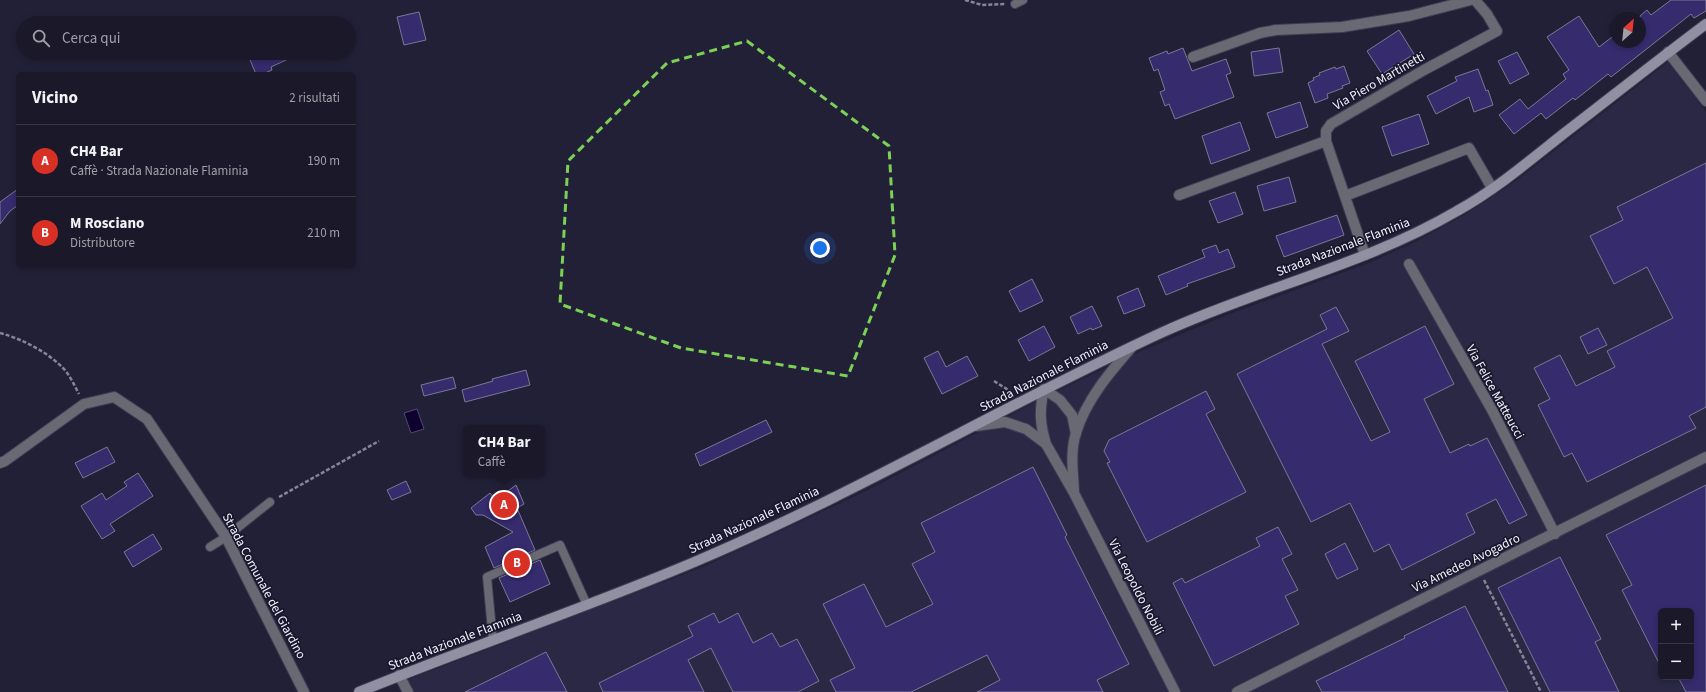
<!DOCTYPE html>
<html lang="it">
<meta charset="utf-8">
<style>
:root{--surface:#1a1829;--page:#272535;--text:#f1f3f6;--muted:#9fa0a8;--line:#383746;--accent:#d93025}
body{margin:0;font-family:"Source Sans 3",sans-serif;background:var(--page);color:var(--text)}
.controls{position:absolute;right:12px;bottom:12px;display:grid;overflow:hidden;border-radius:6px;box-shadow:0 2px 6px #0003}
.controls button{width:36px;height:36px;display:grid;place-items:center;padding:0;border:0;border-bottom:1px solid var(--line);background:var(--surface);color:var(--text);font:20px sans-serif}
.compass{position:absolute;left:1610px;top:12px;width:36px;height:36px;border-radius:50%;background:var(--surface);box-shadow:0 2px 6px #0003;rotate:27deg}
.you{position:absolute;left:820px;top:248px;width:14px;height:14px;margin:-10px;border:3px solid #fff;border-radius:50%;background:#1a73e8;box-shadow:0 0 0 6px #1a73e833}
.badge{display:grid;place-items:center;width:26px;height:26px;border-radius:50%;background:var(--accent);color:#fff;font-size:13px;font-weight:700}
.pin{position:absolute;translate:-50% -50%;border:2px solid #fff;box-shadow:0 1px 4px #0006}
.popup{position:absolute;left:463px;top:425px;width:82px;height:52px;box-sizing:border-box;display:grid;place-content:center;border-radius:6px;background:var(--surface);filter:drop-shadow(0 1px 3px #0005);font-size:13px;white-space:nowrap;color:var(--muted)}
.popup b{font-size:15px;color:var(--text)}
.popup::after{content:'';position:absolute;left:50%;top:100%;margin-left:-8px;border:8px solid transparent;border-top-color:var(--surface)}
.list{margin:0;padding:0;list-style:none}
h2{display:flex;justify-content:space-between;align-items:center;height:52px;margin:0;padding:0 16px;font-size:17px}
h2 small{font-size:13px;font-weight:400;color:var(--muted)}
.list li{display:grid;grid-template-columns:26px 1fr auto;gap:12px;align-items:center;box-sizing:border-box;height:72px;padding:0 16px;border-top:1px solid var(--line)}
.list b{display:block;font-size:15px;white-space:nowrap}
.list p{margin:0;font-size:13px;white-space:nowrap;color:var(--muted)}
.list em{font-size:13px;font-style:normal;color:var(--muted)}
.icon{flex:none;width:22px;height:22px;fill:none;stroke:currentColor;stroke-width:2;stroke-linecap:round;stroke-linejoin:round}
.map{position:relative;flex:none;width:1706px;height:692px;overflow:hidden}
.search{position:absolute;background:var(--surface);box-shadow:0 2px 6px #0003;left:16px;top:16px;width:340px;height:44px;display:flex;align-items:center;gap:10px;box-sizing:border-box;padding:0 14px;border-radius:22px;color:var(--muted);font-size:15px}
.panel{position:absolute;background:var(--surface);box-shadow:0 2px 6px #0003;left:16px;top:72px;width:340px;height:196px;border-radius:6px}
.map>svg:first-child{display:block}
.built{fill:#2b2845;fill-rule:evenodd}
.water{fill:#0e012f;stroke:#52496d}
.building{fill:#362b6d;stroke:#7a7994}
.lines{fill:none;stroke-linecap:round;stroke-linejoin:round}
.service-casing{stroke:#3f3d53;stroke-width:10}
.minor-casing{stroke:#3f3d53;stroke-width:12}
.secondary-casing{stroke:#3f3d53;stroke-width:12}
.path{stroke:#868597;stroke-width:2.5;stroke-dasharray:4 2;stroke-linecap:butt}
.service{stroke:#696974;stroke-width:8}
.minor{stroke:#696974;stroke-width:10}
.secondary{stroke:#9090a3;stroke-width:10}
.marked{fill:none;stroke:#7cd155;stroke-width:3;stroke-dasharray:8 5;stroke-linejoin:round}
.labels{text-anchor:middle;dominant-baseline:central;stroke-width:3.5;stroke-linejoin:round;paint-order:stroke}
.street-label{font-size:13px;fill:#f2f2fe;stroke:#19172c}
</style>
<div class="map">
<svg width="1706" height="692" viewBox="0 0 1706 692">
<rect width="100%" height="100%" fill="#222037"/>
<path class="built" d="M1668 62 1706 112V692H413L407 680 703 567 866 491 1047 396 1139 352 1227 315 1369 263 1413 243 1463 216 1513 183ZM1661 611H1691V677H1661Z"/>
<path class="water" d="M417 409 424 429 411 433 404 413Z"/>
<path class="building" d="M1671 0H1706V11L1694 18 1691 14 1611 77 1608 74 1575 100 1573 98 1546 119 1541 113 1514 134 1499 115 1520 99 1528 109 1566 79 1563 74 1569 70 1547 37 1579 16 1599 47 1616 34V42H1640V16L1647 10 1651 15Z
M419 12 426 40 404 45 397 17Z
M1399 30 1414 54 1382 74 1367 51Z
M1183 48 1192 71 1226 59 1231 73 1226 75 1234 97 1175 119 1169 104 1165 106 1160 92 1165 90 1158 69 1154 71 1149 58 1167 51 1168 54Z
M1279 48 1283 72 1254 76 1251 52Z
M1517 52 1529 74 1510 84 1498 61Z
M247 53H301L271 67 272 70 263 74H256Z
M1344 66 1350 83 1342 86 1343 88 1327 94 1328 98 1315 103 1308 83 1314 80 1313 78 1320 75 1319 73 1335 67 1336 69Z
M1478 69 1486 91 1488 90 1493 105 1474 112 1469 97 1436 114 1427 96 1457 81 1455 77Z
M1300 102 1308 127 1276 138 1267 113Z
M1419 114 1429 144 1392 156 1382 127Z
M1240 122 1250 150 1211 164 1202 136Z
M1706 163V407L1689 416 1696 428 1587 482 1572 453 1564 457 1538 405 1550 399 1534 368 1560 355 1576 386 1615 367 1607 351 1673 318 1647 267 1614 284 1590 236 1623 220 1617 207Z
M1289 177 1296 202 1264 211 1257 186Z
M18 189V205L10 211 0 224V202Z
M1235 192 1243 214 1218 223 1209 201Z
M1337 215 1344 235 1284 257 1276 236Z
M1216 245 1219 253 1228 249 1235 267 1187 284 1188 286 1166 295 1158 276 1205 257 1202 250Z
M1032 279 1043 301 1020 312 1009 291Z
M1138 288 1145 306 1124 314 1117 297Z
M1092 306 1102 326 1092 330 1091 328 1078 334 1070 317Z
M1336 307 1349 331 1322 344 1371 441 1390 432 1355 361 1425 326 1454 384 1424 399 1450 453 1469 444 1470 446 1487 438 1527 515 1509 524 1496 499 1466 514 1475 533 1402 570 1389 544 1374 552 1350 503 1311 522 1237 374 1327 329 1320 315Z
M1044 326 1055 347 1029 361 1018 340Z
M1598 328 1607 345 1588 354 1580 337Z
M938 351 946 367 967 356 978 376 942 394 924 358Z
M526 370 530 385 465 402 462 390 493 381 492 379Z
M453 377 456 388 424 396 421 385Z
M1206 391 1215 409 1206 414 1246 492 1147 542 1107 463 1110 462 1104 451 1109 440Z
M766 420 772 432 700 466 695 454Z
M107 447 115 462 83 478 75 463Z
M1033 467 1067 535 1065 537 1129 664 1097 680 1103 692H977L1000 680 987 655 911 692H836L830 680 855 668 823 604 864 584 886 627 933 604 912 564 935 552 921 523Z
M138 473 153 496 110 524 115 531 102 539 81 506 102 493 106 500 127 486 124 482Z
M406 481 411 492 392 500 387 490Z
M516 485 524 504 517 508 535 550 494 568 485 547 513 532 483 515H476L471 508 490 493 496 500Z
M1706 485V692H1686L1678 677H1691V611H1661V667L1622 590 1632 585 1606 535Z
M1278 527 1292 554 1282 559 1298 590 1285 596 1299 624 1214 666 1173 583 1182 578 1185 583 1260 546 1256 538Z
M153 534 162 549 133 567 124 552Z
M1345 543 1358 569 1337 579 1325 554Z
M1560 557 1601 639 1595 642 1619 692H1550L1498 588Z
M540 560 550 584 510 602 499 578Z
M1465 606 1508 692H1322L1316 681 1405 638 1404 636Z
M714 613 719 623 738 613 753 643 772 633 780 647 797 639 819 681 798 692H733L711 648 688 660 704 692H603L599 683 693 636 688 626Z
M546 652 567 692H465Z"/>
<g class="lines">
<g class="service-casing">
<path id="service" d="M1015 4 1023 0
M210 547 226 537 270 502
M493 641 487 577 560 545 587 605"/>
</g>
<g class="minor-casing">
<path id="minor" d="M1668 52 1706 101
M1193 57 1260 33 1276 30 1342 27 1409 16 1471 0
M1179 195 1326 141
M1345 196 1469 148 1492 188
M1365 255 1326 141V131L1331 124 1424 70 1497 31 1487 14 1475 0
M1409 264 1492 410 1555 534
M976 426 1005 422 1026 429 1046 444 1074 493 1175 692
M1046 444C1040 424 1039 411 1044 389L1060 400 1072 415 1076 434
M0 463 5 461 84 404 114 397 147 419 226 537 304 692
M1074 491C1073 472 1070 451 1076 433 1086 400 1110 372 1132 347
M399 675 408 692
M1237 692 1706 457"/>
</g>
<g class="secondary-casing">
<path id="secondary" d="M359 692C471 646 587 608 699 560 857 493 1006 404 1163 332 1259 288 1365 265 1457 211 1495 190 1528 162 1562 135 1610 98 1658 60 1706 24"/>
</g>
<path class="path" d="M965 0 982 5 1006 4
M0 333C22 339 46 351 63 368 70 375 74 385 79 394
M994 381 1013 393
M279 497 379 441
M1484 580 1541 692"/>
<use href="#service" class="service"/>
<use href="#minor" class="minor"/>
<use href="#secondary" class="secondary"/>
</g>
<path class="marked" d="M747 41 889 146 895 255 848 376 681 348 560 304 568 161 667 63Z"/>
<g class="labels">
<g class="street-label">
<text transform="translate(1379 81) rotate(-30)">Via Piero Martinetti</text>
<text transform="translate(1343 247) rotate(-21)">Strada Nazionale Flaminia</text>
<text transform="translate(1044 376) rotate(-27)">Strada Nazionale Flaminia</text>
<text transform="translate(1495 392) rotate(61)">Via Felice Matteucci</text>
<text transform="translate(754 520) rotate(-25)">Strada Nazionale Flaminia</text>
<text transform="translate(1466 563) rotate(-26)">Via Amedeo Avogadro</text>
<text transform="translate(264 586) rotate(62)">Strada Comunale del Giardino</text>
<text transform="translate(1136 587) rotate(63)">Via Leopoldo Nobili</text>
<text transform="translate(455 641) rotate(-21)">Strada Nazionale Flaminia</text>
</g>
</g>
</svg>
<div class="controls">
<button>+</button>
<button>−</button>
</div>
<svg class="compass" viewBox="-18 -18 36 36"><path d="M0-13l5 13h-10z" fill="#e53935"/><path d="M0 13l5-13h-10z" fill="#9fa0a8"/></svg>
<div class="you"></div>
<div class="pin badge" style="left:504px;top:505px">A</div>
<div class="popup"><b>CH4 Bar</b>Caffè</div>
<div class="pin badge" style="left:517px;top:563px">B</div>
<div class="search"><svg class="icon" aria-label="search" viewBox="0 0 24 24"><circle cx="10" cy="10" r="6"/><path d="M15 15l6 6"/></svg>Cerca qui</div>
<section class="panel">
<h2>Vicino<small>2 risultati</small></h2>
<ul class="list">
<li><span class="badge">A</span><div><b>CH4 Bar</b><p>Caffè · Strada Nazionale Flaminia</p></div><em>190 m</em></li>
<li><span class="badge">B</span><div><b>M Rosciano</b><p>Distributore</p></div><em>210 m</em></li>
</ul>
</section>
</div>
